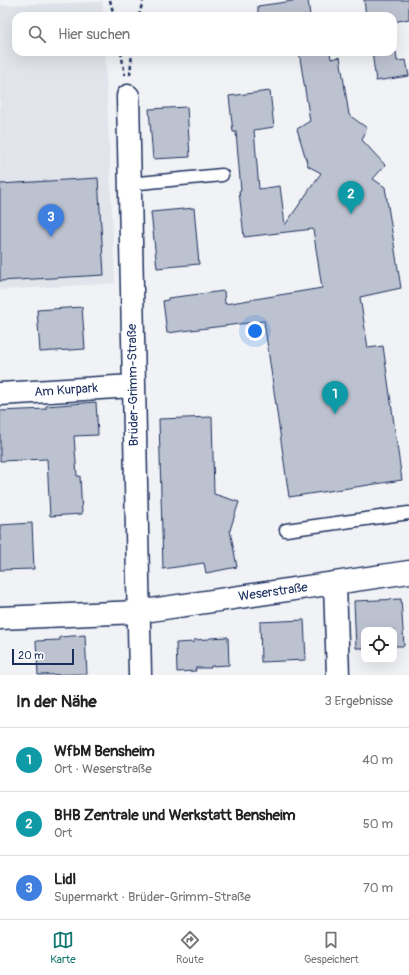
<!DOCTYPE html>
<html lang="de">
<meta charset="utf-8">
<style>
:root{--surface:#fff;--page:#f2f2f2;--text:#222;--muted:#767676;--line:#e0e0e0;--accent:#0f766e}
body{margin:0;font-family:Pangolin,sans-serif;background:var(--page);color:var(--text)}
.controls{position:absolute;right:12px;bottom:12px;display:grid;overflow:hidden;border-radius:8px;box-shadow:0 4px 16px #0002}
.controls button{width:36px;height:36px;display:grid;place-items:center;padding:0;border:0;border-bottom:1px solid var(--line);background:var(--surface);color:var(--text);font:20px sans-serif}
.scale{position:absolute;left:12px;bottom:10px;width:62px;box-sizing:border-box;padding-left:4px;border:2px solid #1b2f5e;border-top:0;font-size:11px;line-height:14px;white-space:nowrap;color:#1b2f5e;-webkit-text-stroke:3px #fff;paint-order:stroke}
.you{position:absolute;left:255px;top:331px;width:14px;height:14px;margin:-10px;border:3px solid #fff;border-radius:50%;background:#1a73e8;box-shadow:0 0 0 6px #1a73e833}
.badge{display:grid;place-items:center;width:26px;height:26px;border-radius:50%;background:var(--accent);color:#fff;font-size:13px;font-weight:700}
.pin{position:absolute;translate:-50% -33px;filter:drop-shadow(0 1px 2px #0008)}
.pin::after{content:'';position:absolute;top:21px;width:14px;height:12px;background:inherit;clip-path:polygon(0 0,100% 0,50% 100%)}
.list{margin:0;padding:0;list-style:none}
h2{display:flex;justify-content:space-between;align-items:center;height:52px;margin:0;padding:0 16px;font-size:17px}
h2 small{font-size:13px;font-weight:400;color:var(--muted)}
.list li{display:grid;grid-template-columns:26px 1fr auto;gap:12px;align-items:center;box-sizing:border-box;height:64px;padding:0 16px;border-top:1px solid var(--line)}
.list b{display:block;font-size:15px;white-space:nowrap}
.list p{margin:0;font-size:13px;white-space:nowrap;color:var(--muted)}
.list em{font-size:13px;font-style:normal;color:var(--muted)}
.icon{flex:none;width:22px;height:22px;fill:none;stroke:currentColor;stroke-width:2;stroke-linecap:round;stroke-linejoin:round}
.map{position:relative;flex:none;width:409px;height:675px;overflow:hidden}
.search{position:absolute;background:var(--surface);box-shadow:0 4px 16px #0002;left:12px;right:12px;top:12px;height:44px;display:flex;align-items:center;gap:10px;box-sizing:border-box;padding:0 14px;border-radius:12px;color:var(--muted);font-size:15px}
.sheet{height:244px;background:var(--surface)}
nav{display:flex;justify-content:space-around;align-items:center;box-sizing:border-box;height:56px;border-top:1px solid var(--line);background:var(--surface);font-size:11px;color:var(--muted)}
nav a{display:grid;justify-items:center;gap:2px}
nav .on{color:var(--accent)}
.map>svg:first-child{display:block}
.built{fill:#e1e4ea}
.building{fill:#bcc2d0;stroke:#1b2f5e}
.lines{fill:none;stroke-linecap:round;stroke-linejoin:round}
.lane-casing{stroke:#1b2f5e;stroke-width:15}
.street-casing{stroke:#1b2f5e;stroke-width:25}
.path{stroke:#1b2f5e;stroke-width:2.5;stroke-dasharray:4 3;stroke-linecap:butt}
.lane{stroke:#fff;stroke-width:12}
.street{stroke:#fff;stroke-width:22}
.labels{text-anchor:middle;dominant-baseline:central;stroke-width:3;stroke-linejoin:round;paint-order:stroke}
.street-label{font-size:13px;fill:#1b2f5e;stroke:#fff}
</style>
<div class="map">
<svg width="409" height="675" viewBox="0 0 409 675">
<rect width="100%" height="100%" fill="#f1f2f5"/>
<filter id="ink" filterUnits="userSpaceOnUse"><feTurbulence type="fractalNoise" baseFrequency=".025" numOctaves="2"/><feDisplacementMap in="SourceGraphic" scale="8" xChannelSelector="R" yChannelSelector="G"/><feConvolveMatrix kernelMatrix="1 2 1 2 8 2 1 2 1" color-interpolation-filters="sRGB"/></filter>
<g filter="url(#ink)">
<path class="built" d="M102 2 103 16H16V52H105L115 283 0 290V5Z"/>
<path class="building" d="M300 0H308L310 16H258V6Z
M364 0H409V19L393 22V16H366Z
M299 52H330L331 59 340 57 349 115 367 128 362 140 385 165 373 179 385 187 401 288 360 297 368 348 383 346 402 480 289 497 264 321 167 333 163 301 168 300V298L224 291 225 304 322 288 313 229 244 237 239 191H241L236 132H233L229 96 270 91 274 127 254 130 259 189 280 186 285 225 321 173 308 166 297 129 310 121Z
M372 52H396L397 61 406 60 409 76 376 81Z
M187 107 190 157 153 159 149 109Z
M98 178 104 275 0 281V184Z
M194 208 199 264 157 268 151 212Z
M82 307 85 349 40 352 37 310Z
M96 402 98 435 74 436 77 476H80L82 514 50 516 47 459 0 461V411L46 409V406Z
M212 417 214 494 239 502 230 530 237 567 206 573 204 563 163 569 159 419Z
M32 523 34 569 0 570V525Z
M401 599 404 646H394V630H364V648H356L354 601Z
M304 620 306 660 261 662 260 622Z
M85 635 87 674 38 675 36 641 60 640V637Z
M228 637 229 665 211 666V668H195L196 671 177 672 176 643 194 642V640L209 639 210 638Z"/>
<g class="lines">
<g class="lane-casing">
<path id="lane" d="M129 184 222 175
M286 530 409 513"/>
</g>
<g class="street-casing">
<path id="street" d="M128 96 140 675
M0 394 133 386
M335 584 338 675
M0 618 137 612 409 572"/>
</g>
<path class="path" d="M110 0 114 16
M139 16 143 0
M121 52 125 75
M130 75 132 52"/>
<use href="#lane" class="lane"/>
<use href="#street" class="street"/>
</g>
</g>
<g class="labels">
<g class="street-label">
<text transform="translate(133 385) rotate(-91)">Brüder-Grimm-Straße</text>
<text transform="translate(66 390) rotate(-4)">Am Kurpark</text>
<text transform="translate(273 592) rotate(-8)">Weserstraße</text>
</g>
</g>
</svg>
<div class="controls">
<button><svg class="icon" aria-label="locate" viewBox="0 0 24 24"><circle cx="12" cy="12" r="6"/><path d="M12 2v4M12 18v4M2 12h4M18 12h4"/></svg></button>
</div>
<div class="scale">20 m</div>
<div class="you"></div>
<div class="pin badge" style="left:335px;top:414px;background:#0f9aa8">1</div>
<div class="pin badge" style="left:351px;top:214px;background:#0f9aa8">2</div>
<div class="pin badge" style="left:51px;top:237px;background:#3f7fe0">3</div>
<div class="search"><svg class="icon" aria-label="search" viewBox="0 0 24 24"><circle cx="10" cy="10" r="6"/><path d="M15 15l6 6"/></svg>Hier suchen</div>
</div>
<section class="sheet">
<h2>In der Nähe<small>3 Ergebnisse</small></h2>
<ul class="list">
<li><span class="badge" style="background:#0f9aa8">1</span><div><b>WfbM Bensheim</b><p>Ort · Weserstraße</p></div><em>40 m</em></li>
<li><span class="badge" style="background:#0f9aa8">2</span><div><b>BHB Zentrale und Werkstatt Bensheim</b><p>Ort</p></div><em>50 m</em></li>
<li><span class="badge" style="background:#3f7fe0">3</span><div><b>Lidl</b><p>Supermarkt · Brüder-Grimm-Straße</p></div><em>70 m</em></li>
</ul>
</section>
<nav>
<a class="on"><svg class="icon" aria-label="map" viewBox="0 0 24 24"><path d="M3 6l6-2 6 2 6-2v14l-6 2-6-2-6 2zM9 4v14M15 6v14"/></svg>Karte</a>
<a><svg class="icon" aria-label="directions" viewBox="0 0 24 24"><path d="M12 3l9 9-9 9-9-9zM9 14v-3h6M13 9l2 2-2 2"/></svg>Route</a>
<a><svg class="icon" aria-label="saved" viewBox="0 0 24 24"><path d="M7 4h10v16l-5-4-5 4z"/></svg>Gespeichert</a>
</nav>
